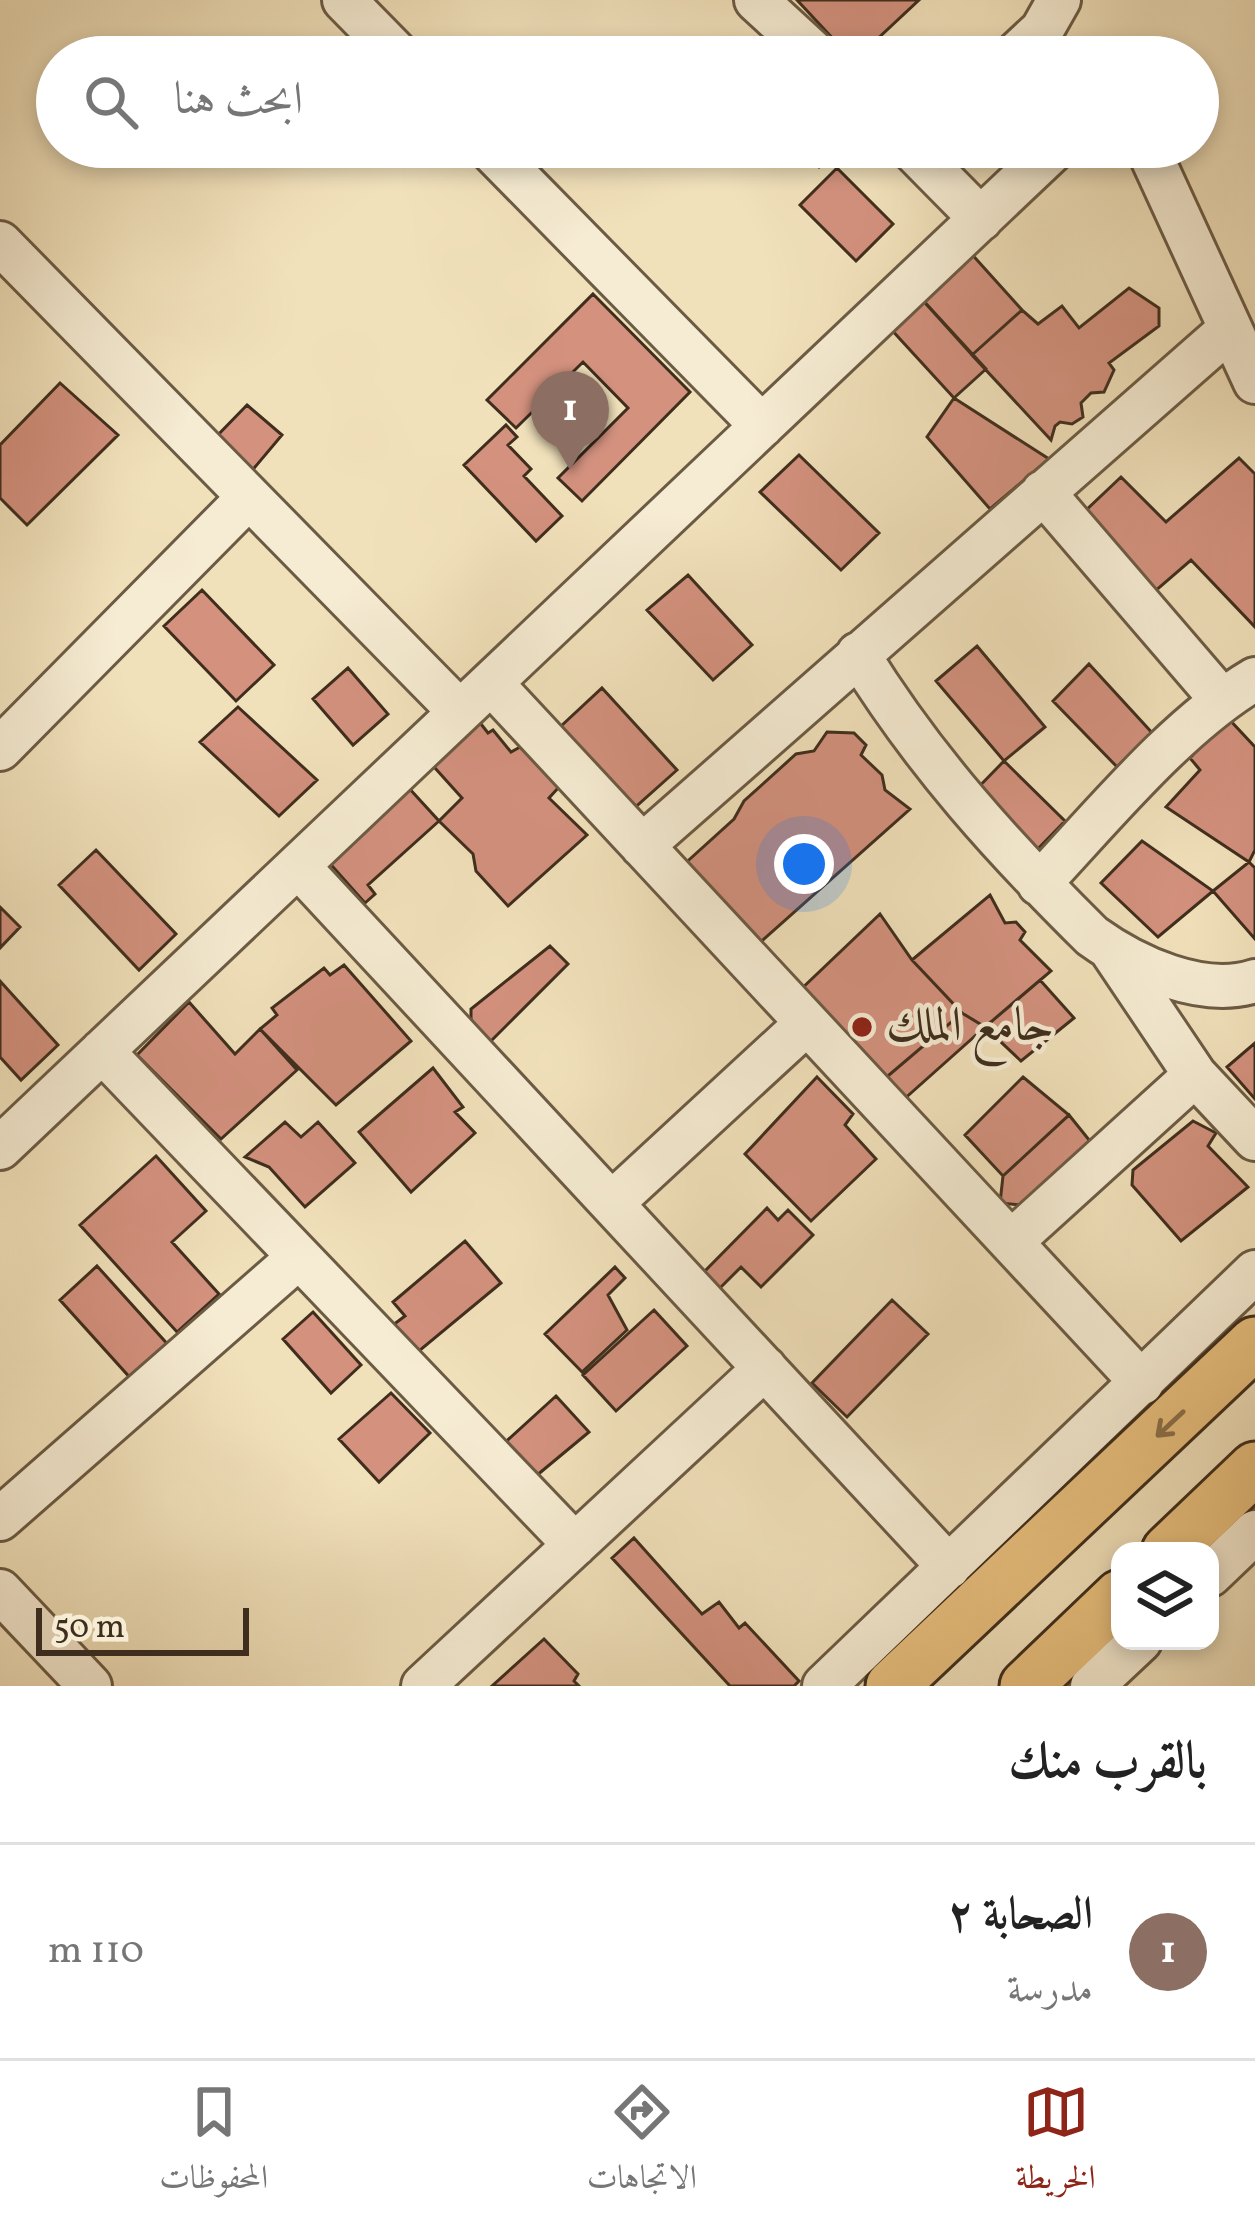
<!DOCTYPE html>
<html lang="ar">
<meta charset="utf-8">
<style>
:root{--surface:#fff;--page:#f2f2f2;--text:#222;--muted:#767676;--line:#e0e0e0;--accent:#8f2418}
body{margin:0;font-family:Vollkorn,Amiri,serif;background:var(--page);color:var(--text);direction:rtl}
.controls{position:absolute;right:36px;bottom:36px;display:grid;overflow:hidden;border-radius:24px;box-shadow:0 6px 18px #0003}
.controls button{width:108px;height:108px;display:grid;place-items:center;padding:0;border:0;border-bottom:3px solid var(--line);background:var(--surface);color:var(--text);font:60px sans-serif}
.scale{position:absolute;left:36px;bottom:30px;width:213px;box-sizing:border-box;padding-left:12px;border:6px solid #3f2e1d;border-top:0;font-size:33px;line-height:42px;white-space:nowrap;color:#3f2e1d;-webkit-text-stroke:9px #f6ecd3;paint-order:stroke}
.you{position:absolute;left:804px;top:864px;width:42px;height:42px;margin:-30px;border:9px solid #fff;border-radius:50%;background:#1a73e8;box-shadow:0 0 0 18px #1a73e833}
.badge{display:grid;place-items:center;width:78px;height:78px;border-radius:50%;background:var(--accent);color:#fff;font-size:39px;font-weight:700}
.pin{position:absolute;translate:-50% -99px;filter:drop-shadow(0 3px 6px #0008)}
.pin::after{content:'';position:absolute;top:63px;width:42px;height:36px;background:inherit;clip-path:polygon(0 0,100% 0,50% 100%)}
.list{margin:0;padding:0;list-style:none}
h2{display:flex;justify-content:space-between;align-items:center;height:156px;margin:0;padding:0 48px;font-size:51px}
h2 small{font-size:39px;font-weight:400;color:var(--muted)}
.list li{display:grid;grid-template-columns:78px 1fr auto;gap:36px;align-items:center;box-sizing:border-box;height:216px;padding:0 48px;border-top:3px solid var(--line)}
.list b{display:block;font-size:45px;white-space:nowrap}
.list p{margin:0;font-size:39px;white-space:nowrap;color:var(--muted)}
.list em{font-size:39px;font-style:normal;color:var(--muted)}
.icon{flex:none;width:66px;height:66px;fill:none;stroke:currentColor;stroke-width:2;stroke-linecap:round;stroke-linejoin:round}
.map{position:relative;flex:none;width:1255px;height:1686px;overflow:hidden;direction:ltr}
.search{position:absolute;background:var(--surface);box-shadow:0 6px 18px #0003;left:36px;right:36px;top:36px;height:132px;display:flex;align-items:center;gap:30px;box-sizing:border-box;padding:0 42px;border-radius:66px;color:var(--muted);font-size:45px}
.sheet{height:372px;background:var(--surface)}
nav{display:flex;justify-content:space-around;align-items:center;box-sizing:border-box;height:168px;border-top:3px solid var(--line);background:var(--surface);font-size:33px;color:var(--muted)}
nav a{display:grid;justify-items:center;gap:6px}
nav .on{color:var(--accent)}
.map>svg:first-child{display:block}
.building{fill:#d3917e;stroke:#3f2e1d;stroke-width:3}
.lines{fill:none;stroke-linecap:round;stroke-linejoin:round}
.minor-casing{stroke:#6c5b44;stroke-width:48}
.major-casing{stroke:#3f2e1d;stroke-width:57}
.minor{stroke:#f6ecd3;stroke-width:42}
.major{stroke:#e8c07e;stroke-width:51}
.oneway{stroke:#8b7049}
.poi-dot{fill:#8f2418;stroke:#f6ecd3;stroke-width:4.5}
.labels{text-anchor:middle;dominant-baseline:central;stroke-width:9;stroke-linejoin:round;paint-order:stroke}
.poi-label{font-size:48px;fill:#3f2e1d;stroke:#f6ecd3;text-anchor:start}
</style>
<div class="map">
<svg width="1255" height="1686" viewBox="0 0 1255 1686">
<rect width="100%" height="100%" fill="#f1e1bb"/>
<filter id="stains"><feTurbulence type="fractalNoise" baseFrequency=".00167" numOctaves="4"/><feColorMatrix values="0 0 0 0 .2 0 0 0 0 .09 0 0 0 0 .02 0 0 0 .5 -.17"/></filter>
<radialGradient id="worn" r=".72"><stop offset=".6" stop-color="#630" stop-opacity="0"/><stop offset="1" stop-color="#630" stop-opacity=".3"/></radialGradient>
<path class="building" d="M797 0H919L858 57H850Z
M798 147H838L819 167Z
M837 168 893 224 856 261 800 205Z
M959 240 1022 310 972 355 909 285Z
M909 285 986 369 954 398 878 315Z
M1129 288 1159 308V326L1109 363 1114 370 1104 392 1091 393 1081 403 1083 417 1072 424 1060 422 1055 426 1051 440 972 355 1022 310 1038 324 1062 306 1079 328Z
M593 294 690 392 582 501 558 478 628 408 583 362 516 428 487 400Z
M60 383 118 435 27 525 0 498V445Z
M954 398 1049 459 990 509 927 437Z
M247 405 282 435 250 473 214 439Z
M506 425 517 437 508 445 531 469 524 476 562 516 536 541 464 465Z
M799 455 879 533 841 570 760 492Z
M1239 458 1255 474V627L1191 560 1153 593 1083 513 1121 477 1166 522Z
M688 575 752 645 713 680 647 610Z
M202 590 274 665 236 701 164 626Z
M977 646 1045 727 1004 761 936 681Z
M1089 664 1155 736 1120 770 1053 701Z
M348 668 388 714 353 745 313 699Z
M602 688 677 770 632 810 560 727Z
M238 707 317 780 279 816 200 742Z
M474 715 488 733 493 730 511 752 520 747 559 787 549 798 587 835 508 906 476 871 473 854 439 821 462 798 426 758Z
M1227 717 1255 747V850L1249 862 1166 807 1200 770 1190 758Z
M827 732 854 733 866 745 861 755 882 775 885 790 910 809 755 947 680 868 734 819 744 801 796 754 814 751Z
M1004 761 1065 821 1026 861 965 801Z
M407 786 439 821 368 885 375 894 365 903 325 858Z
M1142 841 1213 891 1158 937 1101 883Z
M96 850 176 934 139 970 59 885Z
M1249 862 1255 868V939L1213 891Z
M990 895 1005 923 1016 922 1025 932 1020 940 1051 971 985 1027 962 1013 912 960Z
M0 907 20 927 0 948Z
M880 914 912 960 962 1013 882 1081 796 994Z
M550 946 568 964 490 1042 471 1025V1009Z
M344 965 411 1041 336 1105 260 1029 277 1015 272 1008 324 968 330 975Z
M1040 980 1074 1018 1021 1061 985 1027Z
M0 981 58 1045 21 1080 0 1057Z
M189 1002 235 1054 260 1029 297 1070 221 1139 137 1055Z
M962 1013 985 1027 902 1101 882 1081Z
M1255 1043V1099L1227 1067Z
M433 1068 463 1107 455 1112 475 1133 411 1192 359 1132Z
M817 1077 853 1114 845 1125 876 1159 811 1221 745 1154Z
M1023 1077 1069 1115 1003 1176 965 1135Z
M1069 1115 1098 1151 1032 1206 1000 1203 1003 1176Z
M1193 1121 1216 1133 1208 1146 1248 1187 1181 1241 1132 1185 1133 1170Z
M285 1122 301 1137 318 1122 355 1163 305 1207 269 1167 245 1157Z
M156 1156 206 1211 172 1242 219 1294 177 1332 80 1225Z
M767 1208 778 1220 788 1210 813 1235 761 1287 741 1267 716 1292 700 1276Z
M465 1241 501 1283 413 1356 389 1328 405 1316 393 1302Z
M97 1266 171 1348 134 1382 60 1300Z
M615 1267 625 1278 608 1295 627 1330 582 1372 545 1334Z
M892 1300 928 1334 847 1417 812 1383Z
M654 1310 687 1346 616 1411 583 1375Z
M313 1312 361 1365 331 1393 283 1339Z
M391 1393 430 1433 379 1482 339 1439Z
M556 1396 589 1432 536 1476 523 1459 514 1462 500 1447Z
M634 1538 702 1614 719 1602 739 1628 745 1623 799 1681 794 1686H730L612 1558Z
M544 1639 578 1674 574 1681 579 1686H492Z"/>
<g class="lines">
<g class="minor-casing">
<path id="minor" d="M344 0 400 57
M756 0 818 57
M1013 57 1042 30 1059 0
M488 147 762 426
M910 147 981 219
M1147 147 1255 382
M0 243 460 712
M1043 492 1221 699
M858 654C924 761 1003 848 1092 936 1135 967 1202 998 1255 981
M491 683 1142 1383
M0 749 249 497
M642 846 1230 329
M298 866 949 1567
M1039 884C1102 817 1177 725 1255 679
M102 1051 575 1545
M1195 1075 1255 1139
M0 1148 1056 147
M612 1203 807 1023
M1011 1242 1195 1075 1111 950
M0 1519 299 1257
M1210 1575 1255 1532
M0 1591 90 1686
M423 1686 765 1368
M824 1686 1255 1272
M1092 1686 1140 1641"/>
</g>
<g class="major-casing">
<path id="major" d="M1168 1551 1255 1468
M892 1686 1255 1343
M1026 1686 1120 1596"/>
</g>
<use href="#minor" class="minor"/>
<use href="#major" class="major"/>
</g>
<defs><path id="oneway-shaft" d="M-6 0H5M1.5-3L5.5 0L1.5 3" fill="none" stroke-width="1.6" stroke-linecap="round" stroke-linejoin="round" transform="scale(3)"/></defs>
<use class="oneway" href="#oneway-shaft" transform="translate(1170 1424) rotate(137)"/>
<circle class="poi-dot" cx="862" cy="1027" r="12"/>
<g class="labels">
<g class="poi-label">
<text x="886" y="1027">جامع الملك</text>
</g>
</g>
<rect width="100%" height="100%" filter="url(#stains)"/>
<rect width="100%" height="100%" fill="url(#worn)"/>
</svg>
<div class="controls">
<button><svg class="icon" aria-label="layers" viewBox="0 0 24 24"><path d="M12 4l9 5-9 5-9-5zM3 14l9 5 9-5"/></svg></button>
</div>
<div class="scale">50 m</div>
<div class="you"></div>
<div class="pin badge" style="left:570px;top:470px;background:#8d6e63">1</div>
<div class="search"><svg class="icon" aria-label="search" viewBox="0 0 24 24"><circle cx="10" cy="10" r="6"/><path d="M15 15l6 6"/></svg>ابحث هنا</div>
</div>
<section class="sheet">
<h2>بالقرب منك<small></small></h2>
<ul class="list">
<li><span class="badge" style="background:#8d6e63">1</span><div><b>الصحابة ٢</b><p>مدرسة</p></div><em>110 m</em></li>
</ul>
</section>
<nav>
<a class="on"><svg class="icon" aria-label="map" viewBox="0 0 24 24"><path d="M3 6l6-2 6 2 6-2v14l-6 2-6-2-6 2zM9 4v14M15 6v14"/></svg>الخريطة</a>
<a><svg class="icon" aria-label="directions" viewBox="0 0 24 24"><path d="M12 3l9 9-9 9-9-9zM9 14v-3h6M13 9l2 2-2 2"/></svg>الاتجاهات</a>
<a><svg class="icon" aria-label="saved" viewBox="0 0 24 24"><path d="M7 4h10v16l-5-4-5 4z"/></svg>المحفوظات</a>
</nav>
